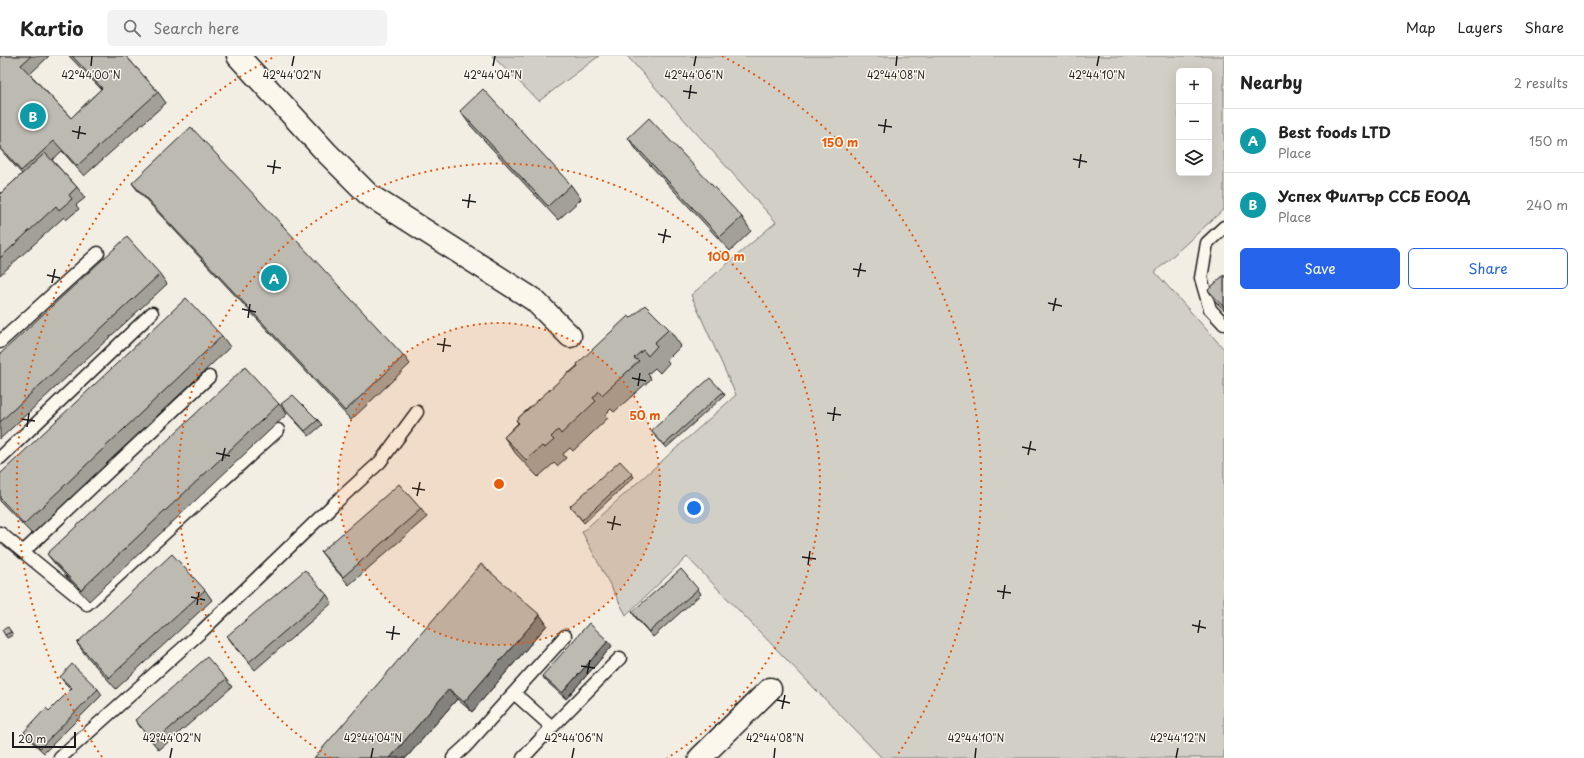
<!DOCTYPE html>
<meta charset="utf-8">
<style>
:root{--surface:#fff;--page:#f2f2f2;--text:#222;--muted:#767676;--line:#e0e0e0;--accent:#2563eb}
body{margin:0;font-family:"Playpen Sans",sans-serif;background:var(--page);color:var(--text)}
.controls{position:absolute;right:12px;top:12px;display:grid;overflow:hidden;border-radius:6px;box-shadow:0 4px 16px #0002}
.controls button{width:36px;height:36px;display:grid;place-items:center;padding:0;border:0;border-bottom:1px solid var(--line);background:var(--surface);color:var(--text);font:20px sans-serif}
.scale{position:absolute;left:12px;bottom:10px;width:64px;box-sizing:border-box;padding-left:4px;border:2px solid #1c1c1c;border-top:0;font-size:11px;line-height:14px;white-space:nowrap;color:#1c1c1c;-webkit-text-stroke:3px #fbf7ec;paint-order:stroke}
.you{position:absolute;left:694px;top:452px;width:14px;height:14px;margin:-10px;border:3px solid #fff;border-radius:50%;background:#1a73e8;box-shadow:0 0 0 6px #1a73e833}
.badge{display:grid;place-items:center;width:26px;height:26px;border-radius:50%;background:var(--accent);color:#fff;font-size:13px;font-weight:700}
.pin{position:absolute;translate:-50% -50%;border:2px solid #fff;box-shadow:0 1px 4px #0006}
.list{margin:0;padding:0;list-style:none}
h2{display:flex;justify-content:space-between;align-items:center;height:52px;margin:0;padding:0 16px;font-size:17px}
h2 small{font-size:13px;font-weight:400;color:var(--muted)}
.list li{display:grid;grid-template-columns:26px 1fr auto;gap:12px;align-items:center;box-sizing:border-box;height:64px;padding:0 16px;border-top:1px solid var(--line)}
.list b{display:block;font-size:15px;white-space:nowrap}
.list p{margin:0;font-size:13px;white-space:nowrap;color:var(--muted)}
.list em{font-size:13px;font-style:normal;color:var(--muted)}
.actions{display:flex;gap:8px;padding:12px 16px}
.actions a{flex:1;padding:9px 0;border:1px solid var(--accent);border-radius:6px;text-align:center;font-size:14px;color:var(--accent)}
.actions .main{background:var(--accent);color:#fff}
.icon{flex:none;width:22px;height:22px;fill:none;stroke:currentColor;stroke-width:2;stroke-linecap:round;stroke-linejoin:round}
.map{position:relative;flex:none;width:1224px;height:702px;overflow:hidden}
header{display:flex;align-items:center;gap:24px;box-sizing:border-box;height:56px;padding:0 20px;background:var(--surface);border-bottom:1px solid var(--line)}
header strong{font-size:19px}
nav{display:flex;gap:22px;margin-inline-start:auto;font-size:14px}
.search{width:280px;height:36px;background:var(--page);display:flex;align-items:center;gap:10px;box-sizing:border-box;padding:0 14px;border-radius:6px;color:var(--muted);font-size:15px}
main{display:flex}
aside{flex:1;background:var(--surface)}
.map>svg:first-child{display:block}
.green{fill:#d2cfc6;stroke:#777671;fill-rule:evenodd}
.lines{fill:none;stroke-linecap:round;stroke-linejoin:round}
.service-casing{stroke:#1c1c1c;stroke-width:15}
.minor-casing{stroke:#1c1c1c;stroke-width:25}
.service{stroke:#fbf7ec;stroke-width:12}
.minor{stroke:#fbf7ec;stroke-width:22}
.wall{fill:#a3a098;stroke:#1c1c1c}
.shaded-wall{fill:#84827c;stroke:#1c1c1c}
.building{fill:#bdbab1;stroke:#1c1c1c}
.ticks{fill:none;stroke:#1c1c1c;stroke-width:1.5}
.ring{fill:none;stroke:#e8590c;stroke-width:2;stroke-dasharray:2 4}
.ticks-label{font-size:10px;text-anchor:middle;fill:#1c1c1c;stroke:#fbf7ec;stroke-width:3;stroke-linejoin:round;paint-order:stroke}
.centre{fill:#e8590c;stroke:#fbf7ec;stroke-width:2}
.ring-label{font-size:12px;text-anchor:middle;font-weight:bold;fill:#e8590c;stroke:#fbf7ec;stroke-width:3;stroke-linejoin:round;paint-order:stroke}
</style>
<header>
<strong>Kartio</strong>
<div class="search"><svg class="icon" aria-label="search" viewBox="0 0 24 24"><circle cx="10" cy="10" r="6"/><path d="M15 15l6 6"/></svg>Search here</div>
<nav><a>Map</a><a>Layers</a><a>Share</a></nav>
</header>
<main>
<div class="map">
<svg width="1224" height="702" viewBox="0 0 1224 702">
<rect width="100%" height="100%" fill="#f2eee4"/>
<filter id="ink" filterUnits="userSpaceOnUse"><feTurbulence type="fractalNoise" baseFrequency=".025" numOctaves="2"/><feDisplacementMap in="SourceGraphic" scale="8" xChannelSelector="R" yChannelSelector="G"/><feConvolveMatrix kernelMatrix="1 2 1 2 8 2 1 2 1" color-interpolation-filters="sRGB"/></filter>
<g filter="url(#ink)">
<path class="green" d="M492 0H599L539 45Z
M627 0H1224V153L1155 216 1224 293V702H882L687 501 626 559 582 476 736 339 691 239 776 166ZM1179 15H1209V117H1179Z"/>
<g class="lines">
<g class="service-casing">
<path id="service" d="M1224 171 1207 187 1201 222 1210 253 1224 268
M0 286 98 197
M0 402 152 257
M0 477 87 548 278 374
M23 496 209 321
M514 637 552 671 523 702
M552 671 620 602
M60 702 202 575 334 448 380 406 417 356
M453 702 466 690 565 580"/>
</g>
<g class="minor-casing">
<path id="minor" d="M238 0 326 96 369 139 534 244 570 280
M700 702 770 633"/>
</g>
<use href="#service" class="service"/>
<use href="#minor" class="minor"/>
</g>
<path class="wall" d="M0 0H49L30 18 71 62 101 33 69 0H126L158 36 166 47 84 120 62 95 52 104 77 131 85 142 76 149 79 153 66 164 64 161 0 219V138L22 118 0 93Z
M460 55 571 129 581 143 558 164 470 69Z
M628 82 742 161 751 175 730 195 638 96Z
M132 127 404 300 410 308 351 364 138 135Z
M160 218 167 228 0 383V298Z
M1224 219V254L1215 245 1208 234Z
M631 262 669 273 681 290 667 304 669 307 660 317 655 312 648 318 651 323 614 356 611 353 605 359 608 362 573 395 570 392 563 398 566 402 557 410 554 407 538 421 516 398 504 381 518 367 516 364Z
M222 280 230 291 32 478 0 445V418Z
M723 336 725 339 666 392 651 375Z
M279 348 287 358 89 545 55 508 47 498Z
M281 348 318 364 322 369 309 380 285 354Z
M632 418 634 421 584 467 570 450Z
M421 453 427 461 349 529 327 504 321 496Z
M698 533 701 538 653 581 636 562 632 556Z
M205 534 212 544 116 633 84 597 77 587Z
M327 539 332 547 255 614 233 588 227 580Z
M540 559 547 569 472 656 457 643 406 702H314Z
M10 574 13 579 7 582 5 579Z
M612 590 566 643 546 625 542 620Z
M60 621 98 633 102 639 44 697 28 682 24 676 49 655 71 633 64 626Z
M226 623 232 631 159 694 141 672 135 664Z"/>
<path class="shaded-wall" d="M540 559 547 569 472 656 464 646Z
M608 585 612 590 566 643 562 637Z
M449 633 457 643 406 702H390Z"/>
<path class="building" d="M0 0H31L21 9 71 62 102 32 72 0H126L158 36 77 110 54 85 21 115 0 91Z
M483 33 571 129 548 150 460 55Z
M649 62 742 161 720 181 628 82Z
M191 71 404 300 345 355 132 127Z
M45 97 77 131 69 139 72 143 59 154 56 150 0 202V138Z
M127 181 160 218 0 366V298Z
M1224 219V251L1208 234Z
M186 242 222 280 24 468 0 442V418Z
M645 249 669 273 654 287 657 290 648 300 643 294 634 302 639 305 602 339 599 335 593 342 596 345 561 378 558 374 551 381 554 384 545 392 542 390 526 404 504 381 519 367 516 364 569 316 570 317 578 310 577 308 628 260 631 262Z
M245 311 279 348 81 534 47 498Z
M710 322 723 336 664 389 651 375Z
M293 339 318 364 305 375 281 348Z
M620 405 632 418 582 464 570 450Z
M399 428 421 453 343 521 321 496Z
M172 498 205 534 109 622 77 587Z
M481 508 540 559 464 646 449 633 390 702H314Z
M681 513 698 533 649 576 632 556Z
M305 514 327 539 249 606 227 580Z
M589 567 608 585 562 637 542 620Z
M8 571 11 576 5 579 2 574Z
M207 601 226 623 154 686 135 664Z
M72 608 98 633 40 692 24 676 46 652 49 655 72 632 60 621Z"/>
</g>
<path class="ticks" d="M91 10 92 0M292 10 294 0M493 10 495 0M694 10 696 0M896 10 897 0M1097 10 1099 0M683 35 697 37M689 43 691 29M878 69 892 71M72 75 86 78M884 77 886 63M78 83 80 70M1073 103 1087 106M267 110 281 112M1079 112 1081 98M273 118 275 104M462 144 476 146M468 152 470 138M658 178 671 181M663 187 666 173M853 213 866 215M47 219 60 222M858 221 861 207M52 227 55 213M1048 247 1062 250M242 253 256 256M1053 255 1056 242M248 262 250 248M437 288 451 290M443 296 445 282M632 322 646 325M638 330 640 317M827 357 841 359M21 363 35 365M833 365 835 351M27 371 29 357M1022 391 1036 394M216 397 230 400M1028 399 1031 385M222 405 225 392M412 432 425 434M417 440 420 426M607 466 621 469M612 474 615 460M802 501 816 503M808 509 810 495M997 535 1011 537M191 541 205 544M1003 543 1005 529M197 549 199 536M1192 569 1206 572M386 576 400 578M1198 577 1200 564M392 584 394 570M581 610 595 612M587 618 590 604M777 644 790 647M782 653 785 639M170 702 172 692M371 702 373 692M572 702 574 692M774 702 775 692M975 702 976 692M1176 702 1178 692"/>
<circle cx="499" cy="428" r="161" fill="#e8590c" fill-opacity=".12"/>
<g class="ring">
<circle cx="499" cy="428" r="161"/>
<path d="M331 702A321 321 0 1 1 667 702"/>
<path d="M102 701A482 482 0 0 1 276 0M722 0A482 482 0 0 1 896 701"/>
</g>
<g class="ticks-label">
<text x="91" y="23">42°44'00"N</text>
<text x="292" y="23">42°44'02"N</text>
<text x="493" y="23">42°44'04"N</text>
<text x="694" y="23">42°44'06"N</text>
<text x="896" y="23">42°44'08"N</text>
<text x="1097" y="23">42°44'10"N</text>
<text x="172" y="686">42°44'02"N</text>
<text x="373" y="686">42°44'04"N</text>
<text x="574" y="686">42°44'06"N</text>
<text x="775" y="686">42°44'08"N</text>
<text x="976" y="686">42°44'10"N</text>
<text x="1178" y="686">42°44'12"N</text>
</g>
<circle cx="499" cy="428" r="6" class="centre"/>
<g class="ring-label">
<text x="840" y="91">150 m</text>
<text x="726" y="205">100 m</text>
<text x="645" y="364">50 m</text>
</g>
</svg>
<div class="controls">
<button>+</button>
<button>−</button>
<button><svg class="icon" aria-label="layers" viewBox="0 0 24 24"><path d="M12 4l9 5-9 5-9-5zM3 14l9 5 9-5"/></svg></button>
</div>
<div class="scale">20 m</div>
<div class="you"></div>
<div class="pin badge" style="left:274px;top:222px;background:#0f9aa8">A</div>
<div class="pin badge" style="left:33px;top:60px;background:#0f9aa8">B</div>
</div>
<aside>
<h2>Nearby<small>2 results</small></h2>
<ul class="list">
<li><span class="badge" style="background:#0f9aa8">A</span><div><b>Best foods LTD</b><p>Place</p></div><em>150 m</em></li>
<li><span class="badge" style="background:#0f9aa8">B</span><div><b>Успех Филтър ССБ ЕООД</b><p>Place</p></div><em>240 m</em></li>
</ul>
<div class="actions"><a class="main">Save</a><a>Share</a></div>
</aside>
</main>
